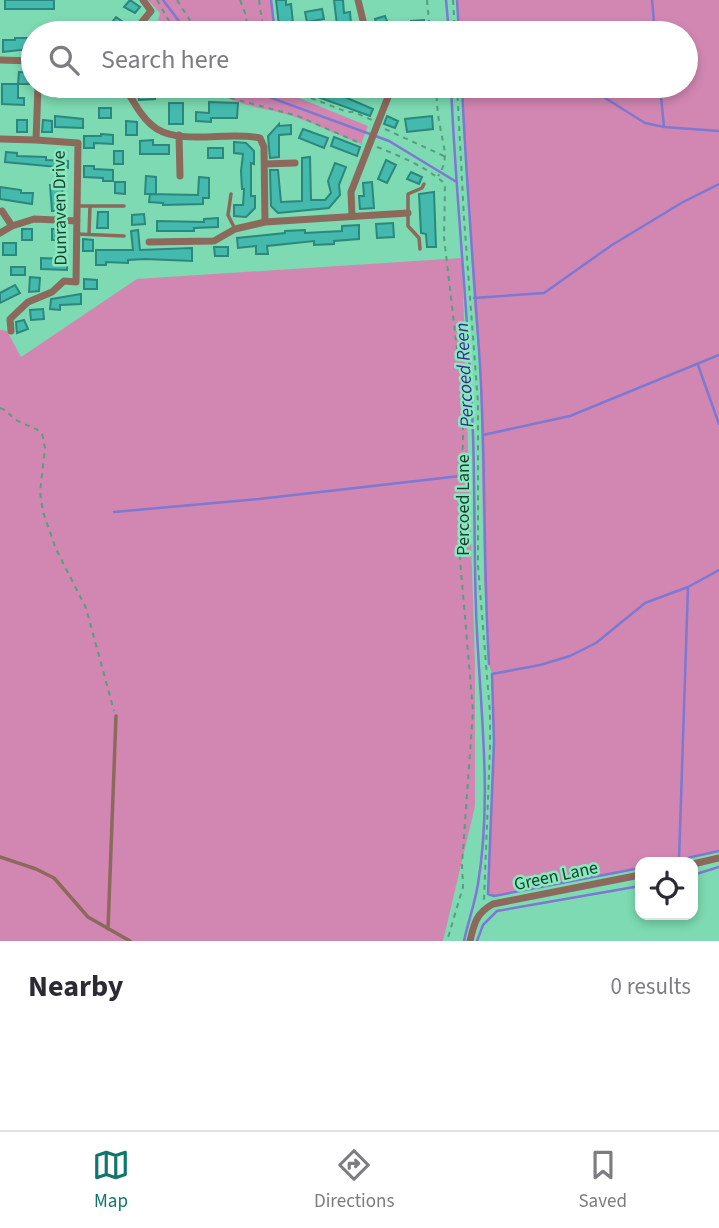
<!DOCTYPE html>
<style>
:root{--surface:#fff;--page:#f2f2f3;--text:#2b2b33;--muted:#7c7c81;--line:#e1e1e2;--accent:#0f766e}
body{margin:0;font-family:"Source Sans 3",sans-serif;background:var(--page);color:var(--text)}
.controls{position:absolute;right:21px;bottom:21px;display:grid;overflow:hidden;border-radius:14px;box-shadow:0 4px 10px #0003}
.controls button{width:63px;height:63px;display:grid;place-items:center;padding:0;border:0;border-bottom:2px solid var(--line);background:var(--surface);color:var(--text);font:35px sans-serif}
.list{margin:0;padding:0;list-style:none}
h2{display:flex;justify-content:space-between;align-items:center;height:91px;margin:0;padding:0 28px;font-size:30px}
h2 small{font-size:23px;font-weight:400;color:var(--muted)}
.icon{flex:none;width:38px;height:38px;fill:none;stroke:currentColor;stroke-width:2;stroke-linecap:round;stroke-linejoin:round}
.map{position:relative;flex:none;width:719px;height:941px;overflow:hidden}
.search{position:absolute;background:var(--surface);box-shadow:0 4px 10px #0003;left:21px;right:21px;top:21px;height:77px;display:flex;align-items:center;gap:18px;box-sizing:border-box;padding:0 24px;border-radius:38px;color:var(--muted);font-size:26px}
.sheet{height:189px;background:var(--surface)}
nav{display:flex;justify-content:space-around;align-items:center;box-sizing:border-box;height:98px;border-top:2px solid var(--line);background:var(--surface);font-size:19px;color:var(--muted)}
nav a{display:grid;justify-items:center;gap:4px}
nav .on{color:var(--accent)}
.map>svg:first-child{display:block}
.green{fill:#d287b2}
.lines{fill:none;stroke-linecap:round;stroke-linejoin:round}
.stream{stroke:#7d78d2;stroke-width:2.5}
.building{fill:#43baad;stroke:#2c877c;stroke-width:2}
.path{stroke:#569e7f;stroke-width:2;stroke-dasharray:5 5;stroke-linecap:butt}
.service{stroke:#8b6a5c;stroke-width:3.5}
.minor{stroke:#8b6a5c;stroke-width:7}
.labels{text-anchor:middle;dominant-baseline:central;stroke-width:5;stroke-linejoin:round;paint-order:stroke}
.street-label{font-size:18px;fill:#173f2f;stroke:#8ae8bf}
.water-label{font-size:19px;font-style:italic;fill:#3d2792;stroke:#8ae8bf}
</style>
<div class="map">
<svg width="719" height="941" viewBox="0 0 719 941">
<rect width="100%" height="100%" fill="#7ddab2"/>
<path class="green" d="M148 0H272L276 33H168L158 20 160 13Z
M457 0H719V851L669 862H640V868L494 896 488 894 494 742 492 674 489 664 484 581 480 366 474 307 462 86H686V33H459Z
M211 86H281L282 91 368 126 361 144C335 134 309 120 282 113 261 108 225 103 211 86Z
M462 258 475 665V806L443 941H0V330L7 331 21 357 137 279Z"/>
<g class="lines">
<path class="stream" d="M163 0 188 33
M271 0 275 33
M446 0 449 33
M457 0 459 33
M652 0 655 33
M239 86 389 141 455 181
M451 86C456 202 469 318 473 435 475 493 474 551 476 609 479 701 493 793 478 884 475 903 468 922 464 941
M462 86C466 180 474 273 480 366 486 465 483 565 489 664
M586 86 645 123 664 127 719 131
M660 86 664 127
M275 98 278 86
M474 298 544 293 612 245 683 202 719 184
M698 365 719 424
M483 435 570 416 719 355
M114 512 259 499 460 476
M679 860 688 587
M669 862 719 851
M640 868 494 896 488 894 494 742 492 674 540 665 570 656 596 643 645 603 688 587 719 570
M693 875 719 867
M477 941 483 925 497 911 640 886"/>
</g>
<path class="building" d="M5 0H54V9H5Z
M130 0 140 7 135 13 124 7Z
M276 0H286V5L291 4 293 23 279 25Z
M334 0H343L344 13 350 12 351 24 337 25Z
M322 9 324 19 307 22 305 12Z
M385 16 387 21 391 33H380L375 19Z
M116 17 123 22 116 32 109 26Z
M424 20 425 32 412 33 411 21Z
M15 38H29V49L3 52V40H15Z
M19 72 29 73V84H18Z
M2 84H18V98H24V105L2 104Z
M55 86H63V97H55Z
M138 86H155V99L139 100Z
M282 86H319L373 109 370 116 310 94 294 95Z
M209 102 238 103 237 118H211V122L196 121V112L209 113Z
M169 103H183V124H169Z
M99 108H111V118H99Z
M55 116 83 119V128L55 127Z
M387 116 398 121 395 128 384 124Z
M432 116 433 129 407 132 405 119Z
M17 120H27V132H17Z
M43 120 52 121V132H42Z
M126 121 137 122V135H126Z
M279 124V126L291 125V134L279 135V157L270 158 268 136Z
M303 129 328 138 324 148 299 138Z
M101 134 113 135V144L94 143V148H84V136H101Z
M334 137 360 147 357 156 331 146Z
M153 140V145H169V154H140V141Z
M234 142 246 143 254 151V164L251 163V196H255V208L246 217 234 216V205H243L244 189H242L241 171 243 154 234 153Z
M208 148H223V158H208Z
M114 151H123V164H114Z
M6 152 17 153V156L46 157V160L68 161V168L5 162Z
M310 157 311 200H325L331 193 328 181 335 163 346 167 339 185 340 195 329 208 278 213 271 206 270 170H278L281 202 302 201V158Z
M386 160 396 165 387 183 378 179Z
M84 166H94V169L113 170V181H103V178L84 177Z
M411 172 422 177 419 184 407 179Z
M146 176 156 177V194H145Z
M199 177 209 178V198H203V204L163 205V203L149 202 150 194 198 195Z
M115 182H125V194L115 193Z
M372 182 374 208 360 209 359 196H364L363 183Z
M50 185H62L64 211H52Z
M0 187 21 190V193H33L32 204 0 199Z
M434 192 436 247H427L426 234 421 233 419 194Z
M98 212H108V228H97Z
M144 214 145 224 132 225V215Z
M218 218V227L194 228V231H157V221L204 222V219Z
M393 223 394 237 377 238 376 224Z
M359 225V239L334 241V244L314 245V241L267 246 268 254H256V246L238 248 237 238 285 233V231L305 230V233L342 231V226Z
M22 229H32V240H22Z
M52 229H64L63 240H52Z
M138 230 140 250 192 248V261L145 259 128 260V263L106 262V265H96V250H133L131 231Z
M83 239 93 240V251H83Z
M3 243H16V255H3Z
M214 247H228V256H215Z
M41 258 67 259V270L41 269Z
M11 267H25V275H11Z
M30 277 40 278 39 291 29 292Z
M84 279 97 280V289H84Z
M15 285 20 293 0 303V293Z
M81 294V304L60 305V310L50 309 51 299Z
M43 309 44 319 31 320 30 310Z
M24 320 28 329 17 333 16 322Z"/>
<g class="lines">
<path class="path" d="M157 0 176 33
M177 0 198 33
M240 0 247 18 243 33
M259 0 264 33
M427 0 430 33
M453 0 455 33
M214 86 227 97 298 116 362 144
M436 86C437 99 437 113 440 126 443 146 450 159 438 176
M457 86 464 218 478 403V566L490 713V748L484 900
M311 98 347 112H354L372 120
M385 129 446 157
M377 147C400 156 427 167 445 184L444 237 463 402V444L459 506 460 559 473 711 462 864 463 887 447 941
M0 408C9 411 11 418 20 422 28 426 34 427 42 433L45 448 40 492 43 512 56 549 86 608 114 711"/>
<path class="service" d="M231 194 228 215 235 229
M77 206H124
M77 234 124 236
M89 234 90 206
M420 249 419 238 408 226V194L422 188 424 184
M0 857 36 869 54 878 88 917 130 941
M108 929 116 716"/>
<path class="minor" d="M358 0 366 33
M133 33 151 11 143 0
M329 33 364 29
M0 60 33 61
M124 86C133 100 142 120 157 129 183 145 230 131 260 138L264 147 265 222
M179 135 180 176
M0 139 36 140
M265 164 295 163
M2 211 12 226 34 219 77 221
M352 216 351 192 388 97V86
M0 233 12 226
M149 242 214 241 235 229 265 222 408 213
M11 331 10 319 28 302 52 292 64 281 76 282 78 143 36 140 38 86
M693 864 719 858
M470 941C474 924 476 913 493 904L640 875"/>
</g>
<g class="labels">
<g class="street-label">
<text transform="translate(60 208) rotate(-91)">Dunraven Drive</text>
<text transform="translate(463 505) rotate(-90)">Percoed Lane</text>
<text transform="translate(556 876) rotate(-12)">Green Lane</text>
</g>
<g class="water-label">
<text transform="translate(465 375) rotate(-93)">Percoed Reen</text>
</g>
</g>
</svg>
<div class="controls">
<button><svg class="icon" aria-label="locate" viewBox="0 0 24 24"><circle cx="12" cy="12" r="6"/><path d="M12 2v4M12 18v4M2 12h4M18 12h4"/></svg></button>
</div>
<div class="search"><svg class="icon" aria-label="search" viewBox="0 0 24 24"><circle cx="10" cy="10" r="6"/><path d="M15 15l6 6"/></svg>Search here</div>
</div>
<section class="sheet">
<h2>Nearby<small>0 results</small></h2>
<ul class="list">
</ul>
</section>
<nav>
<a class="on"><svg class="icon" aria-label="map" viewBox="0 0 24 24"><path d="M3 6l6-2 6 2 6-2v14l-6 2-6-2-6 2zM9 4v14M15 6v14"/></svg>Map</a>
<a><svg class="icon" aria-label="directions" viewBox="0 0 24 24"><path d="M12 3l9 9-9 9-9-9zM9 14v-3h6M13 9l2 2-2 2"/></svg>Directions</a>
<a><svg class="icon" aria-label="saved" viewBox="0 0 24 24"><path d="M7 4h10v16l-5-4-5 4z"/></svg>Saved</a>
</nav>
